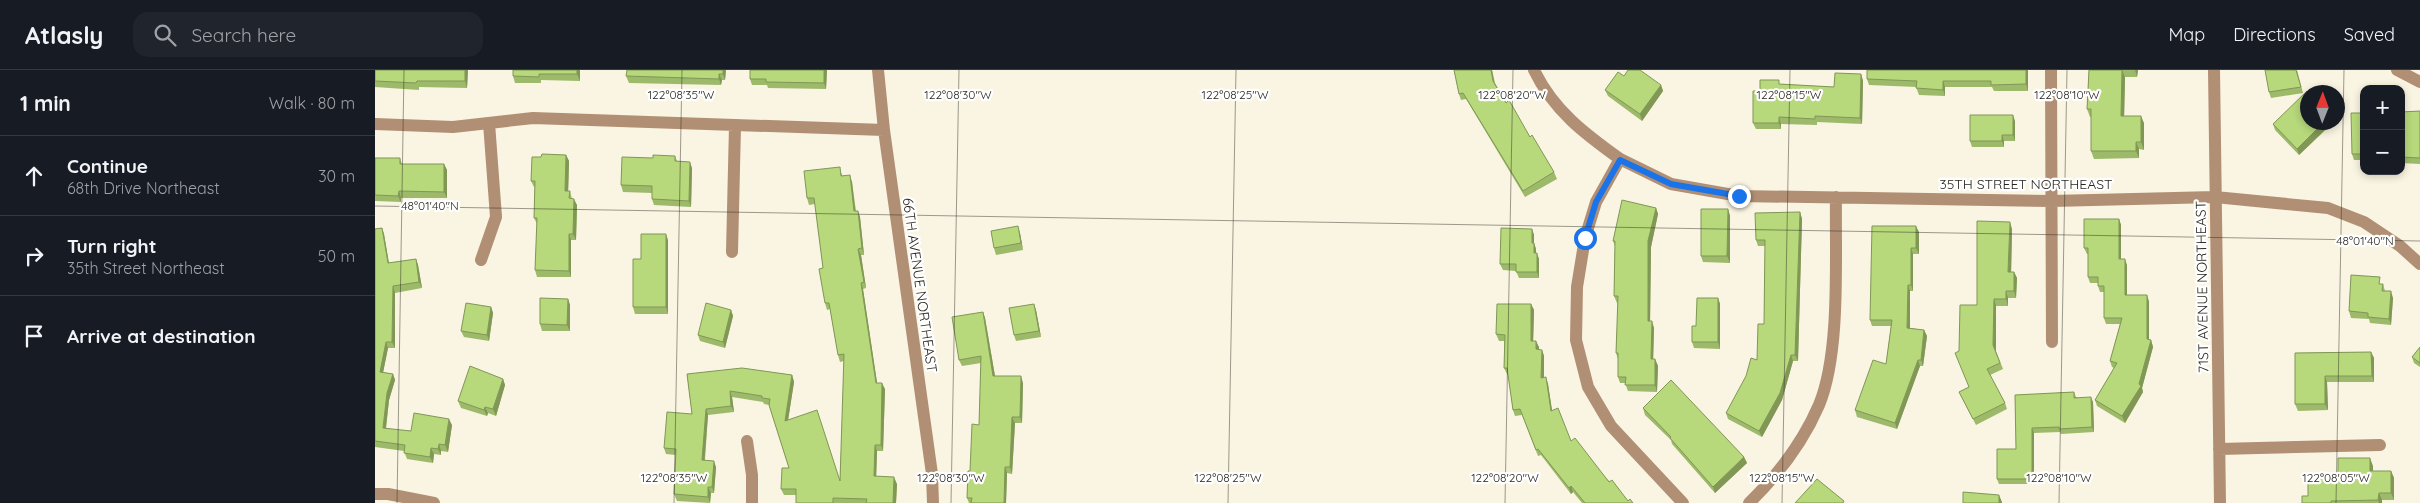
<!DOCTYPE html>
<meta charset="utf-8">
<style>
:root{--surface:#171b24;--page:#20242c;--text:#f1f3f6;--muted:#9ea1a6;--line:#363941}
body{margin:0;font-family:Quicksand,sans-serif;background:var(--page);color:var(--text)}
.controls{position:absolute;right:15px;top:15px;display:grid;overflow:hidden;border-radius:10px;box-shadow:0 2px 8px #0003}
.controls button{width:45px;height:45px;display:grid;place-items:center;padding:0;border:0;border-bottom:1px solid var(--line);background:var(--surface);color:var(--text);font:25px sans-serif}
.compass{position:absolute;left:1925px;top:15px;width:45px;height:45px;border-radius:50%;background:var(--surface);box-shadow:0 2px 8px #0003;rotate:1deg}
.stop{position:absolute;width:15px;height:15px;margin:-11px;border:4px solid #1a73e8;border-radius:50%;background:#fff}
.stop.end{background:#1a73e8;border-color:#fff;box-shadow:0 1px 5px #0008}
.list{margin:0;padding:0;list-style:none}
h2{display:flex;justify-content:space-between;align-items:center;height:65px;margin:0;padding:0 20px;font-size:21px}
h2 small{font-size:16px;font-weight:400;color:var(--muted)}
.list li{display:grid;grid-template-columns:32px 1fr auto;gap:15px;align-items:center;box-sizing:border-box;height:80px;padding:0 20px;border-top:1px solid var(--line)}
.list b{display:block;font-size:19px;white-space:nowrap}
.list p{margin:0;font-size:16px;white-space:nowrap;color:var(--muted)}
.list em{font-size:16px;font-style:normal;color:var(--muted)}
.icon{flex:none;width:28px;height:28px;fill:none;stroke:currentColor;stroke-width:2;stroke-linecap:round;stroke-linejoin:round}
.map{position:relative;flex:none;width:2045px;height:433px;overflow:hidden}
header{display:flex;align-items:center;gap:30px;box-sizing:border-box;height:70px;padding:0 25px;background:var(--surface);border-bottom:1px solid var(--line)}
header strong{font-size:24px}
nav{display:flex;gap:28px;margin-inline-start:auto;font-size:18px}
.search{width:350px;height:45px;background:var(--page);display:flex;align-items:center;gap:12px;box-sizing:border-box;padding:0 18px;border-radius:15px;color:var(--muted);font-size:19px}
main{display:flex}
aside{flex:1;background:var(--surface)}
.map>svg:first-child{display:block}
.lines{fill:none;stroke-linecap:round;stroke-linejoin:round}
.minor{stroke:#b18f74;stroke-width:12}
.wall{fill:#9dba6a}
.shaded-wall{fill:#809756}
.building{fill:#b7d87b;stroke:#809756}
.route{stroke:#1a73e8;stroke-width:6}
.ticks{fill:none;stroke:#292720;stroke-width:1;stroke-opacity:0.45}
.labels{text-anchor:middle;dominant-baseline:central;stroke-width:4.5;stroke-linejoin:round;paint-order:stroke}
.street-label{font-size:14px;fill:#292720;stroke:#fff}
.ticks-label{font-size:12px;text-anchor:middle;fill:#292720;stroke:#fff;stroke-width:4.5;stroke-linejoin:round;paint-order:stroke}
</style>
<header>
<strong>Atlasly</strong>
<div class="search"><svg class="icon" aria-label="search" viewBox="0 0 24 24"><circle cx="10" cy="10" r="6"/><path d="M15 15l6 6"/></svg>Search here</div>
<nav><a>Map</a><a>Directions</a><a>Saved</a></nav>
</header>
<main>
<aside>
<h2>1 min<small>Walk · 80 m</small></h2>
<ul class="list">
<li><svg class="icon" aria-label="ahead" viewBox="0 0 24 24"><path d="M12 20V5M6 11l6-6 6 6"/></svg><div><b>Continue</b><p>68th Drive Northeast</p></div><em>30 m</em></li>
<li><svg class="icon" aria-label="right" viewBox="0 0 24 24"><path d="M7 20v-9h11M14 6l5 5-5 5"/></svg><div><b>Turn right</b><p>35th Street Northeast</p></div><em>50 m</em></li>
<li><svg class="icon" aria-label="arrive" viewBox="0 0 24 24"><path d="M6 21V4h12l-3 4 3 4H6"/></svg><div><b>Arrive at destination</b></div></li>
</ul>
</aside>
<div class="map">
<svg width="2045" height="433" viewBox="0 0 2045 433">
<rect width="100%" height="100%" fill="#faf4e2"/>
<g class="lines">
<path class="minor" d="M503 0 509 60 557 404 558 433
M1159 0C1178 40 1210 64 1245 89L1221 132 1210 168 1202 217 1201 270 1213 317 1236 356 1308 433
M1676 0 1677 272
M1839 0 1845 433
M2022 0 2045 12
M0 54 78 57 158 48 509 60
M1245 89 1296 114 1364 126 1677 131 1840 127 1953 138 1989 152 2025 176 2045 194
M357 182 360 56
M106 190 121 147 114 53
M372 371 377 405V433
M1844 379 2005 375
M0 424H13L59 433
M1374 433C1403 405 1428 372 1444 335 1466 282 1460 186 1461 127"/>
</g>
<path class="wall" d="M0 0H93L92 18 44 17V20L0 17Z
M138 0H205V11L166 10V13H140L138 6Z
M351 0 350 10H347L346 15 254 13 251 6Z
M452 0 451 19 393 18 392 15H377L375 9Z
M1079 0H1117L1120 13 1131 33 1179 102 1182 109 1150 127 1091 29 1086 30 1084 24Z
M1492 0H1653V21H1619L1617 17H1570V26L1544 25 1541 17 1494 15 1492 9Z
M1714 0H1763L1762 7H1750L1749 46 1769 53V80L1764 79V88L1719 89 1716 81V47H1715L1712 39Z
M1922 0 1928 23 1896 28 1894 22Z
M1486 4 1488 11 1487 54 1442 52V55L1406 54V59H1381L1378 53 1385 21 1406 14 1459 17Z
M1249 6 1286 15 1288 21 1267 51 1233 26 1230 20Z
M2045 41V94L2026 93V42Z
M1989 43V90H1979L1977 84Z
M1640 51V71H1629V77H1597L1595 71Z
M1958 53 1924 85 1900 60 1898 54Z
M191 85 194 91 193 121H195L197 129 202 135 201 170H196V207H162L160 200 162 154 159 148 160 117H159L156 111 166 87Z
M300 86 302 91 317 98 316 137 279 135 277 129V123L248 122 246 115 278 88Z
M0 88H25L27 94H69L72 100V128H26V132L0 131Z
M467 103V106L477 112 481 141H483L485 147 489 185H486L491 218 488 219 502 313 510 319 508 381H502L501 407 522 414 521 433H421V425H409L406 419 414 398 394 335 389 334 388 332 357 327 359 342 333 345 330 390 341 397 339 423H336L335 433 302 431 299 424 301 385 291 384 289 378 317 344 312 304 417 305 419 312 413 350 465 410 469 291 465 292 463 285 455 239 452 240 450 233 448 198 440 134 434 135 432 128Z
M1281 138 1283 144 1276 177 1275 251 1279 258 1278 289H1280L1283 296 1282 322 1253 321 1250 313H1245L1243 307V289L1241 283 1243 233H1242L1239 226 1240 176 1238 171Z
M1353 139 1355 146V193L1328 192 1326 186Z
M1425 142 1427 149 1423 291H1418L1407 330 1387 367 1353 349 1351 343 1382 290 1389 254 1390 176H1383L1381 170Z
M1744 149 1746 155V189L1752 195V225H1772L1774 232V270H1776L1778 277 1767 318 1768 322 1750 353 1722 336 1720 330 1739 298 1737 297 1735 291 1745 254H1731L1729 248V222H1725L1723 216V213H1715L1713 207V184H1712L1709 178Z
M7 158 9 164 14 193 41 189 43 195 47 218 20 223V278H13L8 302 18 304 20 310 14 330 11 359 36 361 77 355 73 382 66 381V385L59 384 58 393 32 389 29 381 0 377V159Z
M1157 159 1159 165V173L1161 179V183L1164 189V208H1144L1141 201 1128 200 1125 194Z
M1637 159 1636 202H1639L1642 208 1641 228H1633V236H1621V281L1628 299 1615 305 1630 333 1632 339 1601 355 1587 328 1584 322 1594 317 1584 281 1602 235Z
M1544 162V184H1538V221H1535V258L1549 260 1552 266 1548 296H1545L1522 359 1482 347 1480 340 1511 294 1516 256H1497L1495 250Z
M645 163 648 180 621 185 619 178Z
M293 170V244H260L258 237 266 189Z
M2007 214H2008L2010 221 2018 228 2016 255 1995 253 1994 249 1976 248 1974 241Z
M1343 228 1345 234V279L1319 278 1317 272 1321 256Z
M193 229 195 235V261H167L165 254Z
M1156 234 1159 240 1158 271 1164 277V280H1167L1169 286V308L1173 314 1177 340 1196 371 1253 431 1258 433H1207L1198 422 1196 424 1166 385 1163 386 1147 345 1140 346 1138 340 1133 304H1132L1129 298V271H1124L1121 264Z
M116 237 118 243 114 271 89 267 86 261Z
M356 240 358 246 350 278 325 271 323 265Z
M661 240 666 267 641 271 639 265Z
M608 242 610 248 620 306 648 313 647 353H640L637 404 632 403 631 433H594L592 428 595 401 604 355 606 293 587 296 584 290Z
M2045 277V297L2039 293 2037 287Z
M1996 282 1999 288V312H1952L1953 340 1923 341 1920 334V283Z
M128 309 130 315 121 346 113 343 112 346 86 338 83 331Z
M1699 322 1701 327 1718 332 1719 362 1686 364 1685 362 1659 363V414H1624L1622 409 1641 379 1640 325Z
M1268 338 1369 387 1372 393 1340 423 1297 374 1296 370 1270 345Z
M1998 396V401H2016L2019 408V430H2007V433H1927L1933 426 1963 405Z"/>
<path class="shaded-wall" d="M90 0H93L92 18 90 11Z
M202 0H205V11L202 4Z
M348 0H351L350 10 348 4Z
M449 0H452L451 19 449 13Z
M1116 0H1117L1120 17 1118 11Z
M1651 0H1653V21L1651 14Z
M1747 0 1750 7 1749 53 1746 46Z
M1760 0H1763L1762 7Z
M344 4 347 10 346 15 344 9Z
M1486 4 1488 11 1487 54 1485 48Z
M1568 11 1570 17V26L1568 20Z
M1286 15 1288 21 1267 51 1265 44Z
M1638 45 1640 51V71L1638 65Z
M1766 46 1769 53V80L1766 72Z
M1404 47 1406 54V59L1404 53Z
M1949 52H1958L1924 85 1922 79Z
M1627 65 1629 71V77L1627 71Z
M1761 72 1764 79V88L1761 81Z
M191 85 194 91 193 128 190 121Z
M315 92 317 98 316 137 314 131Z
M69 94 72 100V128L69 122Z
M475 105 477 112 481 148 479 141Z
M24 121 26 128V132L23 126Z
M199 129 202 135 201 170 198 164Z
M1281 138 1283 144 1276 177 1275 258 1273 251V171Z
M1353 139 1355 146V193L1352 186Z
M483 141 485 147 489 185 487 178Z
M1425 142 1427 149 1423 291 1420 285Z
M1744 149 1746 155V195L1744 189Z
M1635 152 1637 159 1636 208 1633 202Z
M643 156 645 163 648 180 646 173Z
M1541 156 1544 162V184L1541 178Z
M7 158 9 164 15 200 13 193Z
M1157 159 1159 165V179L1157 173Z
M194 164 196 170V207L194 201Z
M291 164 293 170V244L291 237Z
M1159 173 1161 179V189L1159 183Z
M1536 178 1538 184V221L1536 215Z
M483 179 486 185 491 218 489 212Z
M1162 183 1164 189V208L1162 202Z
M41 189 43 195 47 218 44 212Z
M1750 189 1752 195V232L1750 225Z
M1639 202 1642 208 1641 228 1639 221Z
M486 213 488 219 503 319 501 313Z
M1533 215 1535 221V264L1532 258Z
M18 216 20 223V278L17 272Z
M1631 221 1633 228V236L1631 229Z
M2016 221 2018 228 2016 255 2014 249Z
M1772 225 1774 232V276L1772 269Z
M1343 228 1345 234V279L1343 272Z
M193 229 195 235V261L192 255Z
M1619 229 1621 236V282L1618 275Z
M659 234 661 240 666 267 664 261Z
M1156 234 1159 240 1158 277 1156 271Z
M116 237 118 243 114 271 112 265Z
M356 240 358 246 350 278 348 272Z
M608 242 610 248 621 312 618 306Z
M1277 251 1279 258 1278 296 1276 289Z
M1549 260 1552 266 1548 296 1546 290Z
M1776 270 1778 277 1767 318 1768 322 1750 353 1747 346 1764 314Z
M1161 271 1164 277V286L1161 279Z
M11 272 13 278 7 308 5 302Z
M1167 280 1169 286V314L1166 308Z
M1996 282 1999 288V312L1997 306Z
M1416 285 1418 291 1407 330 1387 367 1384 361Z
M1280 289 1283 296 1282 322 1280 315Z
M1543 290 1545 296 1522 359 1520 353Z
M18 304 20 310 14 330 10 365 8 358 12 323Z
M417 305 419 312 412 357 410 351Z
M646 306 648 313 647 353 645 347Z
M1950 306 1952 312 1953 340 1950 334Z
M1171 307 1173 314 1178 347 1176 341Z
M128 309 130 315 121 346 118 339Z
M507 313 510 319 508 381 506 375Z
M355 321 357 327 359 342 356 336Z
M1716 327 1718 332 1719 362 1717 357Z
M110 337 113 343 112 346 109 340Z
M331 339 333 345 329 396 327 390Z
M637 347 640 353 637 404 635 397Z
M74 349 77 355 73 382 70 375Z
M1657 358 1659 363V414L1657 409Z
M64 374 66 381V385L63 379Z
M500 375 502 381 501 413 499 406Z
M56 378 59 384 58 393 55 387Z
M1369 387 1372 393 1340 423 1338 417Z
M1995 388 1998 396V409L1995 401Z
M339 391 341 397 339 423 337 417Z
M630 397 632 403 631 433H629Z
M2016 401 2019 408V430L2016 423Z
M519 407 522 414 521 433H518Z
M1196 416 1198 422 1196 424 1194 418Z
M333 417 336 423 335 433 333 427Z
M2004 423 2007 430V433H2004L2003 430Z
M1624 425 1627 432V433H1624Z"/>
<path class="building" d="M0 0H90V11H42L41 13 0 11Z
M138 0H202V4H164V7L138 6Z
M252 0H348V4H344V9L251 6Z
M375 0H449V13L391 12V9H375Z
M1079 0H1116L1118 11 1131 33 1134 30 1155 67 1157 65 1179 102 1148 121 1088 23 1084 24Z
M1253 0H1265L1286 15 1265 44 1230 20 1243 2 1249 6Z
M1492 0H1651V14L1616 15V11H1568V20L1541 18 1542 11 1492 9Z
M1714 0H1747L1746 46H1766V72H1761V81H1716V39H1712Z
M1890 0H1921L1926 17 1894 22Z
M1460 3 1486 4 1485 48 1440 46V49L1404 47V53H1378V21H1385V10H1404V14L1459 17Z
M1932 21 1933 22 1932 52H1949L1922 79 1898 54Z
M2045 41V88L2026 87V42Z
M1976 43H1989V84H1977Z
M1595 45H1638V65H1627V71H1595Z
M167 84 191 85 190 121H195L194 128 199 129 198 164H194V201L160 200 162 148H159L160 111H156L157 87H166Z
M278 85 300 86V91L315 92 314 131 277 129V116L246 115 247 87 278 88Z
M0 88H25V94H69V122L24 121 23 126 0 125Z
M465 97 466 106 475 105 479 141H483L487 178 483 179 489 212 486 213 501 313H507L506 375H500L499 406 519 407 518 433H491L492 429 458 428V433H421V419H406L407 398H414L394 335 395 329 387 328V326L355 321 356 336 331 339 327 390 339 391 337 417H333V427L299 424 301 379 289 378 292 342 317 344 312 304 367 298 417 305 410 351 442 340 465 411 469 284 463 285 454 233H450L444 199 448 198 439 128H432L429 101Z
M1247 130 1281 138 1273 171V251H1277L1276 289H1280V315H1250L1251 307H1243V283H1241L1243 226H1239L1240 171H1238Z
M1326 139H1353L1352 186H1326Z
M1425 142 1420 285H1416L1405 323 1384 361 1351 343 1371 306 1376 288 1382 290 1383 254H1389L1390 170H1381L1380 143Z
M1709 149H1744V189H1750V225H1772V269L1776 270 1764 314 1766 316 1747 346 1720 330 1742 293 1735 291 1747 248H1729V216H1723V207H1713V178H1709Z
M1602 151 1635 152 1633 202H1639V221H1631V229H1619L1618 275 1625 293 1612 299 1630 333 1598 349 1584 322 1594 317 1580 283 1584 281 1585 235H1602Z
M643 156 646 173 619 178 616 161Z
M1497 156H1541V178H1536V215H1533L1532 258 1549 260 1546 290H1543L1520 353 1480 340 1498 290 1511 294 1517 250H1495Z
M7 158 13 193 41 189 44 212 18 216 17 272H11L5 302 18 304 12 323 8 358 36 361 39 343 74 349 70 375 64 374 63 379 56 378 55 387 29 383 30 375 0 371V159Z
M1126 158 1157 159V173H1159V183H1162V202H1141V194H1125Z
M266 164H291V237H258V189H266Z
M1976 205 2005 207 2004 214H2008L2007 221H2016L2014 249 1993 247V243L1974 241Z
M165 228 193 229 192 255 165 254Z
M1322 228H1343V272H1317V256H1321Z
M91 233 116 237 112 265 86 261Z
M331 233 356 240 348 272 323 265Z
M659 234 664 261 639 265 634 238Z
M1122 234H1156V271H1161V279L1167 280 1166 308 1171 307 1176 341 1183 338 1196 371 1200 368 1234 412 1237 410 1253 431 1255 429 1258 433H1210L1196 416 1194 418 1163 379 1161 380 1145 339 1138 340 1132 298H1129L1130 265 1121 264Z
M608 242 618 306H646L645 347H637L635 397H630L629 433H596L597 428H592L593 401H595L597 354 604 355 606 286 584 290 577 247Z
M2045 277V293L2037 287Z
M1996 282 1997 306H1950V334H1920V283Z
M95 296 128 309 118 339 110 337 109 340 83 331Z
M1296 310 1369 387 1338 417 1295 368 1296 367 1268 338Z
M1699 322V328L1716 327 1717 357 1684 359V357L1657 358V409H1622V379H1641L1640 325Z
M1963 388H1995V401H2016V423H2004L2003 430 1956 431V433H1927V426H1933V405H1963Z
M1442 409 1469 431 1468 433H1420Z
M1588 422 1624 425V433H1588Z"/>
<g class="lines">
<path class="route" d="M1210 168 1221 132 1245 90 1296 114 1364 126"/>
</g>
<path class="ticks" d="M0 136 2045 171M22 433 29 0M299 433 307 0M576 433 584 0M853 433 861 0M1130 433 1138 0M1407 433 1415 0M1684 433 1692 0M1961 433 1969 0"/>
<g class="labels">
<g class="street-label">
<text x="1651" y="114">35TH STREET NORTHEAST</text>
<text transform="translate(545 215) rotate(82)">66TH AVENUE NORTHEAST</text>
<text transform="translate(1827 217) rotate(-91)">71ST AVENUE NORTHEAST</text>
</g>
</g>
<g class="ticks-label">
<text x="306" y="29">122°08'35"W</text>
<text x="583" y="29">122°08'30"W</text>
<text x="860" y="29">122°08'25"W</text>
<text x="1137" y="29">122°08'20"W</text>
<text x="1414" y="29">122°08'15"W</text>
<text x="1692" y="29">122°08'10"W</text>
<text x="55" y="140">48°01'40"N</text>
<text x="1990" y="175">48°01'40"N</text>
<text x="299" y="412">122°08'35"W</text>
<text x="576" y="412">122°08'30"W</text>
<text x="853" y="412">122°08'25"W</text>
<text x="1130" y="412">122°08'20"W</text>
<text x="1407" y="412">122°08'15"W</text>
<text x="1684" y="412">122°08'10"W</text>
<text x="1961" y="412">122°08'05"W</text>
</g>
</svg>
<div class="controls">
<button>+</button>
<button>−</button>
</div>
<svg class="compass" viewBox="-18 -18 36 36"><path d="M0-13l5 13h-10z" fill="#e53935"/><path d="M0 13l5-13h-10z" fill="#9ea1a6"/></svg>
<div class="stop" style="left:1210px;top:168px"></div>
<div class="stop end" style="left:1364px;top:126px"></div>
</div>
</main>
